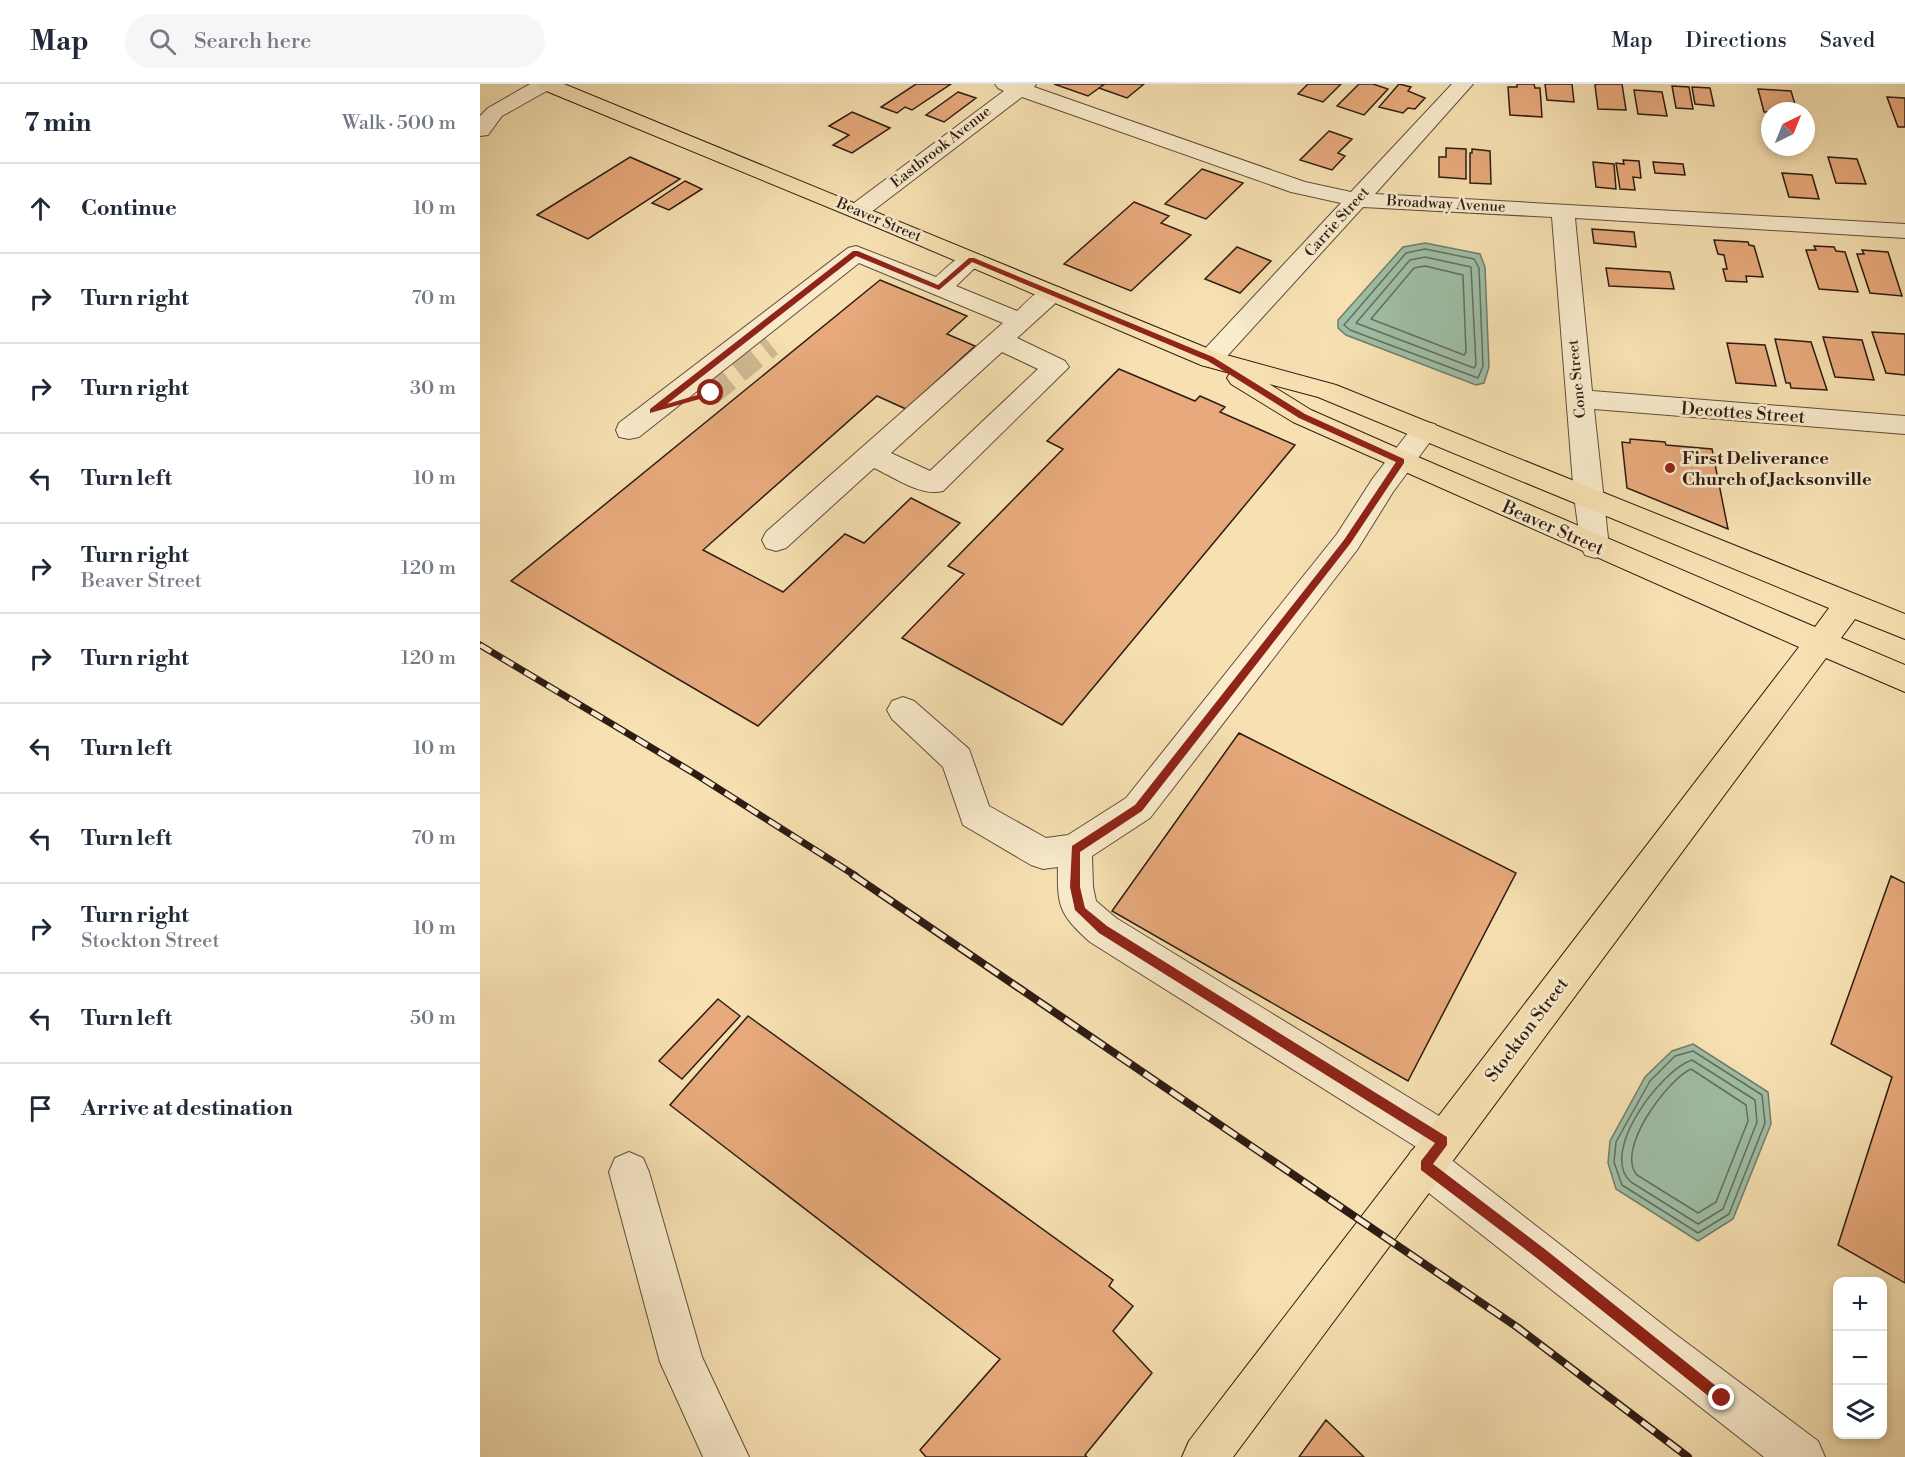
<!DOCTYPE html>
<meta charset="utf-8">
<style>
:root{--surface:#fff;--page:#f6f6f7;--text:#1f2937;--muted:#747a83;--line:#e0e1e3}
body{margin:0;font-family:"Libre Bodoni",serif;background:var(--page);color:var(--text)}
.controls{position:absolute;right:18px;bottom:18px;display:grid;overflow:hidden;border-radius:12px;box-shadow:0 3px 9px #0003}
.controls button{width:54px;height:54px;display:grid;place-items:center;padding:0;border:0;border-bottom:2px solid var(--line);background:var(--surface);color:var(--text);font:30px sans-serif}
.compass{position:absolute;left:1281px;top:18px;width:54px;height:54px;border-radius:50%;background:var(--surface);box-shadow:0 3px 9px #0003;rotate:43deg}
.stop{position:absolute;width:18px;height:18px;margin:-14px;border:4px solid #8f2418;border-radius:50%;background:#fff}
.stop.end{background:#8f2418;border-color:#fff;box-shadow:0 2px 6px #0008}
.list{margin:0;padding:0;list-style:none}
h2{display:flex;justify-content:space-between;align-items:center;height:78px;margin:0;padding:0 24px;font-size:26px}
h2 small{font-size:20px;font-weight:400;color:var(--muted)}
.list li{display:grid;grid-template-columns:39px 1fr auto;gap:18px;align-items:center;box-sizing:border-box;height:90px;padding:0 24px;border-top:2px solid var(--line)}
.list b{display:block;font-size:22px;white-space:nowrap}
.list p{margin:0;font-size:20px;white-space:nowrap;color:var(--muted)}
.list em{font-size:20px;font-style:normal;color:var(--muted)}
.icon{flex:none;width:33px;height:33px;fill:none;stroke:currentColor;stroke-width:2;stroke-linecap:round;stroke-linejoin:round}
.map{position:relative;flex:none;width:1425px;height:1373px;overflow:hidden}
header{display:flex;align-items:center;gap:36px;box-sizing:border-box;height:84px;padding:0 30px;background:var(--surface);border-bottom:2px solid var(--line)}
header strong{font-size:28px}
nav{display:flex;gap:33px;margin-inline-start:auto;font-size:21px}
.search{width:420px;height:54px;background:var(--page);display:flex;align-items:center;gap:15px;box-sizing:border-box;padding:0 21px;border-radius:33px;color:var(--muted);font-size:22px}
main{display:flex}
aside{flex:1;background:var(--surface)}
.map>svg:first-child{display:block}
.water{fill:#9fbea6;stroke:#717d6c;stroke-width:1.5}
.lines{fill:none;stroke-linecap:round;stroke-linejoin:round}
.shore{stroke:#666d5d;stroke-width:1.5}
.building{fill:#e8aa7c;stroke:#2d1c14;stroke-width:1.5}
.minor-tunnel{stroke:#cfba92;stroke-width:23;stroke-dasharray:23 12;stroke-linecap:butt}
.minor-casing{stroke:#604d3c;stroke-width:2}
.major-casing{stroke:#2d1c14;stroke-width:2}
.minor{fill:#faeccd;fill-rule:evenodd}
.major{fill:#f7e1b2;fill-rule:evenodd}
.rail-far1-casing{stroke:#2d1c14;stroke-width:7}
.rail-casing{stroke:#2d1c14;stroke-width:8}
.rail-far1{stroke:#faeccd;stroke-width:4.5;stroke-dasharray:13;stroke-linecap:butt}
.rail{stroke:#faeccd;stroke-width:5;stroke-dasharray:16;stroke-linecap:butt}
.route{fill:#8f2418}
.poi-dot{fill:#8f2418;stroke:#faeccd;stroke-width:2}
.labels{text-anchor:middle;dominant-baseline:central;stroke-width:5;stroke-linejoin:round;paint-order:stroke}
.far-street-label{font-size:15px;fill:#2d1c14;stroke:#faeccd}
.street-label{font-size:18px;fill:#2d1c14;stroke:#faeccd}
.poi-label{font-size:18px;font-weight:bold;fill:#2d1c14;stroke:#faeccd;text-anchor:start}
</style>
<header>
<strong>Map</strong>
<div class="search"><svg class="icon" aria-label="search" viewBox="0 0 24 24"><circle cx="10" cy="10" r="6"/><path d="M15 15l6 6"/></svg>Search here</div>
<nav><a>Map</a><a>Directions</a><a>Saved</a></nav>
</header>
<main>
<aside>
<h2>7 min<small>Walk · 500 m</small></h2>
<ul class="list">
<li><svg class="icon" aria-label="ahead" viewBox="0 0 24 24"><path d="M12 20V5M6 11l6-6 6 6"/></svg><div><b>Continue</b></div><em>10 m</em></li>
<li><svg class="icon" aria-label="right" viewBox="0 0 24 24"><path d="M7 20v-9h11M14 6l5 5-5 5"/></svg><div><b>Turn right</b></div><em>70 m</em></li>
<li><svg class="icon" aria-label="right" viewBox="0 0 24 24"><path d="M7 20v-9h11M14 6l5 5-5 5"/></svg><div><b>Turn right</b></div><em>30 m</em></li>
<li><svg class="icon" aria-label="left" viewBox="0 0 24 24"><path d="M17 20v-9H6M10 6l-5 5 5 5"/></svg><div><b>Turn left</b></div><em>10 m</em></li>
<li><svg class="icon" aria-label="right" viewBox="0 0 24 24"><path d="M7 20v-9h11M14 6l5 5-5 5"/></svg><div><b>Turn right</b><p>Beaver Street</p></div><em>120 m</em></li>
<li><svg class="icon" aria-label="right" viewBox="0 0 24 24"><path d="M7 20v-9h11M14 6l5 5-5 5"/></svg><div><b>Turn right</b></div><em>120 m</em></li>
<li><svg class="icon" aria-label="left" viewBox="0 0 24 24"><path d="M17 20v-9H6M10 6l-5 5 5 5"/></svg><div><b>Turn left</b></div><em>10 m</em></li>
<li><svg class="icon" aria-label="left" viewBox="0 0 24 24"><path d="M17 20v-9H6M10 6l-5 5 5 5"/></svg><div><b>Turn left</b></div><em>70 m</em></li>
<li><svg class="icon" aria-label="right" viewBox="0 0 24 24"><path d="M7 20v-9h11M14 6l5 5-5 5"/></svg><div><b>Turn right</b><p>Stockton Street</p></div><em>10 m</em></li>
<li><svg class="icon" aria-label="left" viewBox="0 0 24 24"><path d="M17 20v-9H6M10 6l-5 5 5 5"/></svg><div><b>Turn left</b></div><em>50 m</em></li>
<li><svg class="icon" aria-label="arrive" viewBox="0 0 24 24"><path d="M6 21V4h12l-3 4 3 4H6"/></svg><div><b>Arrive at destination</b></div></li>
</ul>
</aside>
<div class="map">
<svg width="1425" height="1373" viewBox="0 0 1425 1373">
<rect width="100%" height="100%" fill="#f7e1b2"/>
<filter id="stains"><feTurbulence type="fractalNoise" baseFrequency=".00333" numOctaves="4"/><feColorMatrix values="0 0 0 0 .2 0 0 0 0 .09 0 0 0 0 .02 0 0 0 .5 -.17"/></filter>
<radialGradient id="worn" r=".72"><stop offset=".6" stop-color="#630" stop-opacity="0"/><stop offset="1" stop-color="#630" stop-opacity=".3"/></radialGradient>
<path class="water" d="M945 159 1000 170 1005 183 1009 283 1004 299 996 301 866 251 858 244V236L923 163Z
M1213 960 1288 1008 1291 1040 1253 1135 1218 1157 1136 1105 1128 1079 1130 1057 1165 993 1192 967Z"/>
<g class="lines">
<path class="shore" d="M945 165 994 175 999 184 1003 282 998 294 870 246 864 241 926 169Z
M945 173 991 183 996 281 994 284 876 239 930 176Z
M945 182 983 191 986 268 984 271 891 235 934 184Z
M1213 967 1282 1011 1285 1039 1249 1130 1218 1149 1142 1101 1134 1078 1136 1058 1170 997 1195 972Z
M1212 976 1275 1016 1277 1038 1243 1125 1218 1140 1151 1098C1118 1069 1181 986 1212 976Z
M1211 985 1266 1021 1268 1037 1236 1118 1218 1129 1157 1091C1135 1066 1187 996 1211 985Z"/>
</g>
<path class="building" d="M436 0H471L432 26 425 23 417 29 401 23Z
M574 0H621L623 1 608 12Z
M625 0H664L647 14 619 4Z
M828 0H861L843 18 818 10Z
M879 0H893L908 5 884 31 857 22Z
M919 0 931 3 928 7 945 14 935 25 928 24 923 29 899 23Z
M1037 0H1054L1055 4H1060L1062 33 1030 31 1028 3H1037Z
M1065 0H1092L1094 18 1067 16Z
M1117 0H1142L1146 26 1118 25 1115 1Z
M1192 2 1209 3 1213 25 1196 24Z
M1212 3 1230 4 1234 22 1215 20Z
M1278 5 1311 7 1317 27H1290L1289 34 1288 28H1284Z
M1154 6 1182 8 1187 32 1158 30Z
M478 8 496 14 464 38 446 31Z
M1407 13 1425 14V43H1418Z
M372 28 410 44 372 69 353 61 369 51 349 42Z
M849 47 872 55 858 69 865 72 852 86 820 76Z
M966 64 986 65V95L959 93V73H966Z
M992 65 1010 67 1011 100 990 99V69H992Z
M150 73 200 95 108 155 57 131Z
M1348 73 1377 75 1386 100 1356 99Z
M1143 76 1159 77 1161 94 1153 93 1155 106 1140 105 1136 79 1144 80Z
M1113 78 1134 80 1136 105 1116 103Z
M1173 78 1203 80 1205 91 1175 89Z
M722 85 763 99 726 135 685 120Z
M1302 89 1332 91 1339 115 1309 113Z
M205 97 222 105 189 126 172 119Z
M654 118 689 132 681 139 711 151 651 207 584 180Z
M1112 145 1154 148 1156 163 1114 159Z
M1234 156 1268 158 1269 161 1274 162 1283 193 1266 192 1267 198 1246 197 1243 185H1247L1244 171 1238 170Z
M1334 162 1354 163 1356 167 1365 168 1378 208 1339 205 1326 166H1336Z
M757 163 791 177 760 209 725 195Z
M1382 166 1408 168 1422 212 1390 209 1377 170H1384Z
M1126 184 1190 188 1194 205 1129 202Z
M400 196 487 232 467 250 495 262 426 325 397 312 223 466 303 508 365 450 384 459 431 414 480 439 278 642 31 497Z
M1392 248 1425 250V291L1406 289Z
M1343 253 1382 256 1394 296 1355 293Z
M1295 255 1331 258 1347 306 1311 304 1310 299H1306Z
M1247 259 1285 261 1296 302 1256 299Z
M639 285 715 317 720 312 745 323 740 328 815 361 582 641 422 554 484 490 468 482 583 365 567 357Z
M1150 355 1185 358 1186 361 1232 365 1248 445 1147 404 1142 358 1150 359Z
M759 649 1036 789 928 997 632 827Z
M1411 792 1425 799V1199L1358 1161 1412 993 1351 960Z
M238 915 260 932 202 995 179 977Z
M268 932 633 1196 629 1202 653 1222 633 1247 672 1289 605 1371 607 1373H446L440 1366 520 1275 190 1021Z
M846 1336 884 1373H819Z"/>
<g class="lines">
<path class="minor-tunnel" d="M231 310 291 261"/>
<g class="minor-casing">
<path id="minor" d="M50 0H75L72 4 22 32 8 51 0 52V32L8 24Z
M515 0H556L554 3 825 98 871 108 972 0H993L895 110 1425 140V154L1095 134 1112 307 1425 332V350L1114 325 1129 463 1125 471 1115 474 1105 471 1101 463 1094 412 1072 133 883 123 739 281 730 283 721 281 717 275 721 269 861 119 811 108 542 13 386 132 378 134 370 132 367 127 370 122 524 7 518 4Z
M376 162 456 193C469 182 481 166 499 171L503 176 476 202 537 227C550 215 562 199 581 204L584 209 581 214 537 254 585 277 589 283 463 407C441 413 414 393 394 384L306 464 296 467 286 464 282 456 286 448 523 239 379 179 159 353 149 355 139 353 136 346 139 339 368 164ZM522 268 558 285 450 387 411 369Z
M945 338 955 340 958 347 913 408 877 466 670 734 612 772 613 803 616 817 636 834 977 1043 983 1057 977 1071 969 1074 1195 1250 1338 1357 1345 1373H1284L931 1095 925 1081 931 1067 938 1064 610 858C580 831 577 823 578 783L563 785 551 781 483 741 463 683 412 635 407 626 412 617 423 613 434 617 489 665 509 722 566 754 588 751 646 714 857 450 893 394 935 340Z
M149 1068 163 1074 169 1088 222 1273 269 1373H223L180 1278 129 1088 135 1074Z"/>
</g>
<g class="major-casing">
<path id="major" d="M56 0H84L739 269 856 301 1425 530V555L1375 535 1361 554 1425 581V608L1346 574 753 1373H702L709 1357 1319 563 813 338 751 300 747 294 750 289 721 281 401 145 59 4ZM789 300 838 313 1349 524 1335 543 931 370 831 326Z"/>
</g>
<use href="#minor" class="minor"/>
<use href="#major" class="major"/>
<g class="rail-far1-casing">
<path id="rail-far1" d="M0 561 217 691 376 792"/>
</g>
<g class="rail-casing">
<path id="rail" d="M373 791 1037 1243 1208 1373"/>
</g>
<use href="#rail-far1" class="rail-far1"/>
<use href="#rail" class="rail"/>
</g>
<path class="route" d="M373 167H378L458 201 489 174H494L733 273 825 330 924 375V379L870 460 662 727 600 768V803L605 824 627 842 967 1053V1061L953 1080 1066 1166 1246 1310 1248 1314 1246 1319 1242 1321 1237 1319 1058 1175 941 1086V1077L955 1059 619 849 595 826 590 803 592 762 655 721 864 456 916 378 819 334 728 277 492 178 459 206 376 172 187 320 231 307 234 308V311L170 329V325Z"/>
<circle class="poi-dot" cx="1190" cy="384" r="6"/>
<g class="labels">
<g class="far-street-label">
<text transform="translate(461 63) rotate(-38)">Eastbrook Avenue</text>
<text transform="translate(966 120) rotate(3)">Broadway Avenue</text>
<text transform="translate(399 136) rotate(23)">Beaver Street</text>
<text transform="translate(857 138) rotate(-48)">Carrie Street</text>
<text transform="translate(1097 295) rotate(-96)">Cone Street</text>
</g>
<g class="street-label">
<text transform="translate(1263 329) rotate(4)">Decottes Street</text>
<text transform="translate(1073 444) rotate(24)">Beaver Street</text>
<text transform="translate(1047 946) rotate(-53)">Stockton Street</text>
</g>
<g class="poi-label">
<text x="1202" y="374">First Deliverance<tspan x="1202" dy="21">Church of Jacksonville</tspan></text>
</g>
</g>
<rect width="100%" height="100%" filter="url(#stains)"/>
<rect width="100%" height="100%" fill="url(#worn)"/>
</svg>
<div class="controls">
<button>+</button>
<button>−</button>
<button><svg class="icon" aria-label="layers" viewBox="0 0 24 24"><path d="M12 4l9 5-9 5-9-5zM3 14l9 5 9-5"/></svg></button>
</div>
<svg class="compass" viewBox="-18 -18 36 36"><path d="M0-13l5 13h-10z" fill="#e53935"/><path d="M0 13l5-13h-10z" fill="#747a83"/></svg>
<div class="stop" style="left:231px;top:309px"></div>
<div class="stop end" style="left:1242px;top:1314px"></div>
</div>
</main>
